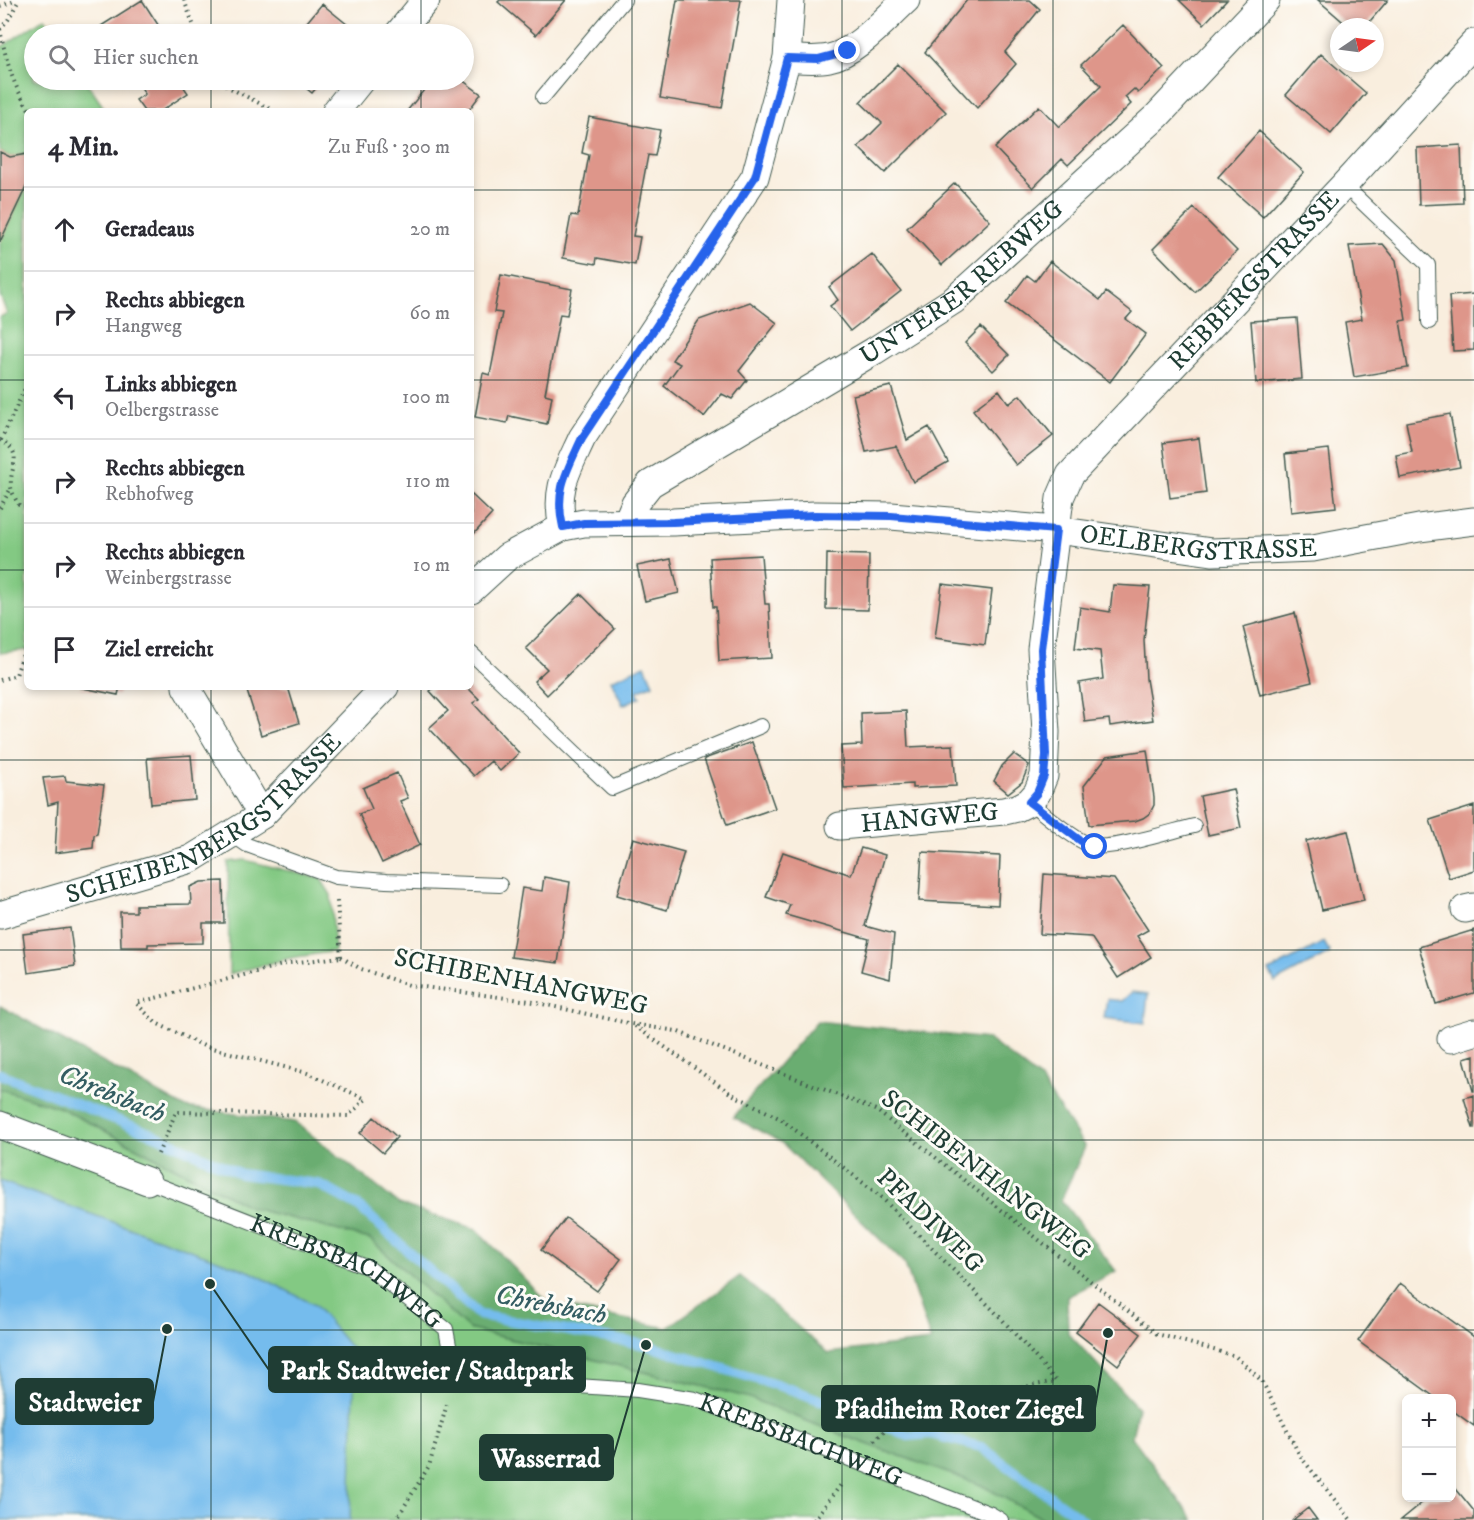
<!DOCTYPE html>
<html lang="de">
<meta charset="utf-8">
<style>
:root{--surface:#fff;--page:#f2f2f3;--text:#2b2b33;--muted:#7c7c81;--line:#e1e1e2}
body{margin:0;font-family:"IM FELL DW Pica",serif;background:var(--page);color:var(--text)}
.controls{position:absolute;right:18px;bottom:18px;display:grid;overflow:hidden;border-radius:9px;box-shadow:0 3px 9px #0003}
.controls button{width:54px;height:54px;display:grid;place-items:center;padding:0;border:0;border-bottom:2px solid var(--line);background:var(--surface);color:var(--text);font:30px sans-serif}
.compass{position:absolute;left:1330px;top:18px;width:54px;height:54px;border-radius:50%;background:var(--surface);box-shadow:0 3px 9px #0003;rotate:77deg}
.stop{position:absolute;width:18px;height:18px;margin:-14px;border:4px solid #2563eb;border-radius:50%;background:#fff}
.stop.end{background:#2563eb;border-color:#fff;box-shadow:0 2px 6px #0008}
.list{margin:0;padding:0;list-style:none}
h2{display:flex;justify-content:space-between;align-items:center;height:78px;margin:0;padding:0 24px;font-size:26px}
h2 small{font-size:20px;font-weight:400;color:var(--muted)}
.list li{display:grid;grid-template-columns:39px 1fr auto;gap:18px;align-items:center;box-sizing:border-box;height:84px;padding:0 24px;border-top:2px solid var(--line)}
.list b{display:block;font-size:22px;white-space:nowrap}
.list p{margin:0;font-size:20px;white-space:nowrap;color:var(--muted)}
.list em{font-size:20px;font-style:normal;color:var(--muted)}
.icon{flex:none;width:33px;height:33px;fill:none;stroke:currentColor;stroke-width:2;stroke-linecap:round;stroke-linejoin:round}
.map{position:relative;flex:none;width:1474px;height:1520px;overflow:hidden}
.search{position:absolute;background:var(--surface);box-shadow:0 3px 9px #0003;left:24px;top:24px;width:450px;height:66px;display:flex;align-items:center;gap:15px;box-sizing:border-box;padding:0 21px;border-radius:33px;color:var(--muted);font-size:22px}
.panel{position:absolute;background:var(--surface);box-shadow:0 3px 9px #0003;left:24px;top:108px;width:450px;height:582px;border-radius:9px}
.map>svg:first-child{display:block}
.green{fill:#83c983;stroke:#51835c;stroke-width:1.5}
.forest{fill:#6aad71;stroke:#447552;stroke-width:1.5}
.water{fill:#75bced;stroke:#4a7c90;stroke-width:1.5}
.lines{fill:none;stroke-linecap:round;stroke-linejoin:round}
.stream{stroke:#75bced;stroke-width:10}
.building{fill:#de968a}
.lane-casing{stroke:#40584e;stroke-width:16}
.street-casing{stroke:#40584e;stroke-width:29}
.path{stroke:#40584e;stroke-width:4;stroke-dasharray:1.5 4.5;stroke-linecap:butt}
.lane{stroke:#fff;stroke-width:14}
.street{stroke:#fff;stroke-width:27}
.route{stroke:#2563eb;stroke-width:8}
.grid{fill:none;stroke:#1f3d34;stroke-width:1.5;stroke-opacity:0.55}
.labels{text-anchor:middle;dominant-baseline:central;stroke-width:6;stroke-linejoin:round;paint-order:stroke}
.street-label{font-size:26px;fill:#1f3d34;stroke:#fdfcf7}
.water-label{font-size:27px;font-style:italic;fill:#345d62;stroke:#fdfcf7}
.leader{fill:none;stroke:#1f3d34;stroke-width:2}
.callout-dot{fill:#1f3d34;stroke:#fdfcf7;stroke-width:2}
.callout{fill:#1f3d34;stroke:#1f3d34;stroke-width:2}
.callout-label{font-size:27px;text-anchor:middle;font-weight:bold;fill:#fff}
</style>
<div class="map">
<svg width="1474" height="1520" viewBox="0 0 1474 1520">
<rect width="100%" height="100%" fill="#fdfcf7"/>
<filter id="ink" filterUnits="userSpaceOnUse"><feTurbulence type="fractalNoise" baseFrequency=".0167" numOctaves="2"/><feDisplacementMap in="SourceGraphic" scale="12" xChannelSelector="R" yChannelSelector="G"/><feConvolveMatrix kernelMatrix="1 2 1 2 8 2 1 2 1" color-interpolation-filters="sRGB"/></filter>
<filter id="wash" filterUnits="userSpaceOnUse"><feTurbulence type="fractalNoise" baseFrequency=".008" numOctaves="4" result="noise"/><feDisplacementMap in="SourceGraphic" scale="24" xChannelSelector="R" yChannelSelector="G"/><feGaussianBlur stdDeviation="1.35" result="paint"/><feColorMatrix in="noise" values="0 0 0 0 0 0 0 0 0 0 0 0 0 0 0 0 0 1.4 0 .05"/><feComposite in="paint" operator="in"/></filter>
<g filter="url(#wash)">
<rect width="100%" height="100%" fill="#f9eede"/>
<path class="green" d="M45 18 56 34H34V80H85L106 111H27V154L10 157 0 152V48Z
M27 185V650L0 653V317L7 314 0 295V242Z
M245 860 321 879 331 895 335 951 290 958 229 974 228 862Z
M0 1089 61 1108 252 1208 370 1239 469 1329 747 1397 842 1435 981 1485 1045 1520H0Z"/>
<path class="forest" d="M0 1006 184 1107 295 1122 399 1204 476 1229 548 1303 667 1328 740 1276 828 1353 931 1341 905 1264 781 1142 733 1117 817 1021 988 1039 1040 1079 1085 1147 1061 1200 1116 1271 1067 1297 1068 1333 1138 1408 1132 1437 1194 1520H1045L981 1485 842 1435 747 1397 469 1329 370 1239 252 1208 61 1108 0 1089Z"/>
<path class="water" d="M645 665 653 684 637 691 640 697 623 705 611 680Z
M1324 942 1330 953 1275 982 1269 971Z
M1132 992 1148 994 1145 1023 1104 1018 1107 999 1122 1001Z
M0 1181 251 1272 315 1305 355 1353 350 1520H0Z"/>
<g class="lines">
<path class="stream" d="M0 1074 155 1135 241 1174 318 1184 358 1206 479 1315 646 1345 796 1391 875 1421 908 1436 930 1434 981 1447 1083 1520"/>
</g>
<g id="blocks">
<path class="building" d="M142 0 164 34H106L101 26Z
M500 0H566L536 35 498 2Z
M677 0H741L722 108 660 98Z
M967 0H1030L1040 9 1005 52 1016 64 977 108 925 52Z
M1179 0H1227L1204 24Z
M1318 0H1388L1365 27H1349Z
M322 4 359 34H297Z
M1123 25 1164 68 1138 93 1134 89 1125 97 1131 104 1068 165 1062 159 1033 188 995 148 1039 106 1059 127 1101 86 1081 65Z
M1321 54 1366 93 1331 134 1286 95Z
M898 64 946 112 885 173 858 147 882 123 860 102Z
M149 80H179L188 93 161 111H144L136 100 145 94 140 85Z
M296 80H323L312 93Z
M432 80H462L481 94 468 111H407Z
M589 117 660 130 655 156 648 155 633 236 640 237 635 265 597 258 596 264 563 258 571 215 578 216 589 155 582 153Z
M1259 131 1304 172 1263 217 1218 177Z
M1461 145 1463 203 1419 205 1417 148Z
M0 152 10 157 27 154V185L0 242Z
M955 183 990 221 942 265 907 228Z
M1194 208 1237 251 1195 292 1153 249Z
M1383 244 1396 260 1406 320 1400 321 1408 368 1354 377 1345 322 1362 319 1349 246Z
M872 254 901 291 850 331 830 306 838 300 829 287Z
M1050 261 1100 300 1106 292 1132 312 1126 319 1146 334 1110 382 1006 303 1027 275 1035 281Z
M501 275 572 289 567 315 560 314 545 394 552 396 547 424 509 416 507 423 475 417 483 373 490 375 502 313 494 312Z
M1474 294V350L1453 351 1449 296Z
M750 302 777 323 739 371 747 380 732 399 722 394 704 417 664 386 680 364 672 360 699 320Z
M1297 318 1302 379 1256 383 1251 321Z
M981 327 1009 355 993 371 965 343Z
M891 386 907 440 929 427 948 462 913 482 896 446 866 452 853 395Z
M999 390 1009 404 1020 395 1053 436 1016 465 973 410Z
M1450 414 1460 467 1400 478 1396 455 1412 452 1406 422Z
M1199 438 1206 493 1170 498 1163 443Z
M1329 449 1336 507 1291 512 1285 454Z
M471 494 492 514 471 537Z
M827 554 869 555 868 610 826 609Z
M761 555 765 604H769L772 658 719 661 716 607H713L710 558Z
M671 559 679 593 645 601 637 566Z
M942 584 992 590 985 645 935 638Z
M1113 585 1150 587 1144 640 1146 679 1153 720 1110 726 1109 719 1085 722 1079 683 1103 679 1100 651 1075 648 1080 607 1110 612Z
M581 594 615 629 547 695 534 681 547 669 526 648Z
M1295 613 1312 682 1260 695 1243 627Z
M78 687H120L118 695Z
M250 687H288L299 723 261 735 246 688Z
M435 687H467L479 699 473 703 519 753 500 771 491 761 474 776 429 728 448 711 430 691Z
M906 711 908 747 953 745 956 786 912 788V784L844 788 841 746 862 745 861 713Z
M752 742 775 808 727 825 704 759Z
M1147 750 1154 797V805L1150 813 1143 818 1135 821 1089 825 1084 786 1107 756Z
M1014 754 1029 765 1022 782 1008 793 994 781 1002 766Z
M191 755 195 800 151 804 147 758Z
M397 773 408 798 400 801 420 845 382 863 359 814 372 809 363 788Z
M65 776 66 781 104 785 97 834 94 835 93 848 55 853 58 802 48 805 43 778Z
M1233 789 1241 828 1208 835 1200 796Z
M1474 806V870L1449 878 1430 820Z
M1348 831 1364 900 1322 910 1306 841Z
M633 838 684 852 667 910 617 895Z
M861 848 885 855 865 926 894 934 890 979 861 971 869 939 786 915 790 905 766 897 783 852 851 875Z
M922 852 1000 856 998 905 919 901Z
M1044 874 1114 879 1148 930 1137 936 1151 957 1118 978 1091 937 1040 934Z
M544 877 570 882 558 963 511 957 522 888 542 891Z
M223 881 224 923H203V943L148 944V947H121L120 912H136V905L191 904 190 887 201 882Z
M70 928 75 966 28 973 23 934Z
M1474 930V993L1436 1004 1419 947Z
M1474 1055V1091H1473L1464 1058Z
M1474 1095V1128H1473L1464 1098Z
M374 1117 397 1137 383 1153 360 1133Z
M566 1218 621 1259 597 1291 541 1250Z
M1400 1283 1474 1337V1426L1452 1410V1398H1436L1358 1341Z
M1098 1302 1141 1334 1118 1365 1076 1332Z
M1452 1484 1474 1511V1520H1401L1428 1498H1452Z
M1308 1508 1317 1520H1293Z"/>
</g>
</g>
<g filter="url(#ink)">
<use href="#blocks" fill-opacity="0" stroke="#40584e" stroke-width="1.5"/>
<g class="lines">
<g class="lane-casing">
<g id="lane">
<path d="M543 97 624 0"/>
<path d="M1344 185 1428 265 1429 322"/>
<path d="M471 653 612 788 761 726"/>
<path d="M1029 802C1045 814 1071 838 1090 845 1108 852 1172 831 1194 826"/>
<path d="M231 834 247 845 336 877 386 881 500 885"/>
<path id="s1" d="M147 1181 369 1268 446 1329 455 1378 638 1390 695 1399 991 1514 1001 1520"/>
</g>
</g>
<g class="street-casing">
<g id="street">
<path d="M398 34 426 0"/>
<path d="M787 58C800 59 815 61 829 58 856 53 885 19 906 0"/>
<path d="M336 111 361 80"/>
<path id="s2" d="M627 522 635 503 650 484 874 351 954 300 1157 116 1266 0"/>
<path d="M563 527C554 490 567 471 582 438L755 177 787 58 791 0"/>
<path id="s3" d="M471 590 507 557 563 527 584 523 673 522 815 515 891 516 1056 530 1212 552 1313 548 1419 528 1474 521"/>
<path d="M186 687 262 815"/>
<path id="s4" d="M840 826 1004 811 1017 808 1029 802 1037 793 1044 776 1046 732 1041 649 1060 498 1070 475 1344 185 1474 43"/>
<path d="M1465 909 1474 907"/>
<path id="s5" d="M0 915 191 859 262 815 385 687"/>
<path d="M1451 1039 1474 1032"/>
<path d="M0 1125 147 1181"/>
</g>
</g>
<path class="path" d="M184 0 197 34
M0 6 17 0
M0 29C6 60 12 84 30 111
M0 29 8 20 19 0
M215 80 274 111
M0 440C26 454 9 466 11 487 12 493 16 500 19 505L27 506
M1 440 27 384
M0 508 11 488
M0 680 16 675 27 642
M337 901 341 957
M341 957 361 969 409 985 529 1001 632 1024 676 1031 876 1110 1157 1334 1235 1356 1262 1381 1300 1456 1351 1520
M635 1026 730 1093 781 1119 880 1196 1001 1318 1056 1381 905 1410 872 1443
M158 1154 176 1112 348 1116 366 1099 307 1073 204 1046 156 1023 136 1003 290 963 341 957
M396 1520 429 1466 448 1401
M814 1520 843 1482"/>
<use href="#lane" class="lane"/>
<use href="#street" class="street"/>
</g>
</g>
<g class="lines" filter="url(#ink)">
<path class="route" d="M848 51 818 59 787 58 755 177 582 438C567 471 554 490 563 527L584 523 673 522 815 515 891 516 1056 530 1041 649 1046 755 1044 776 1037 793 1029 802 1081 841 1095 847"/>
</g>
<path class="grid" d="M211 0V34M421 0V34M632 0V1520M842 0V1520M1053 0V1520M1263 0V1520M211 80V111M421 80V111M0 190H27M471 190H1474M0 380H27M471 380H1474M0 570H27M471 570H1474M211 687V1520M421 687V1520M0 760H1474M0 950H1474M0 1140H1474M0 1330H1474"/>
<g class="labels">
<g class="street-label">
<text stroke="none"><textPath href="#s2" startOffset="417">UNTERER REBWEG</textPath></text>
<text stroke="none"><textPath href="#s4" startOffset="794">REBBERGSTRASSE</textPath></text>
<text stroke="none"><textPath href="#s3" startOffset="750">OELBERGSTRASSE</textPath></text>
<text stroke="none"><textPath href="#s5" startOffset="230">SCHEIBENBERGSTRASSE</textPath></text>
<text stroke="none"><textPath href="#s4" startOffset="90">HANGWEG</textPath></text>
<text transform="translate(521 982) rotate(11)">SCHIBENHANGWEG</text>
<text transform="translate(986 1175) rotate(38)">SCHIBENHANGWEG</text>
<text transform="translate(930 1221) rotate(44)">PFADIWEG</text>
<text stroke="none"><textPath href="#s1" startOffset="220">KREBSBACHWEG</textPath></text>
<text stroke="none"><textPath href="#s1" startOffset="741">KREBSBACHWEG</textPath></text>
</g>
<g class="water-label">
<text transform="translate(112 1094) rotate(22)">Chrebsbach</text>
<text transform="translate(551 1305) rotate(11)">Chrebsbach</text>
</g>
</g>
<path class="leader" d="M210 1284L269 1370M167 1329L153 1402M1108 1333L1095 1408M646 1345L613 1458"/>
<g class="callout-dot">
<circle cx="210" cy="1284" r="6"/>
<circle cx="167" cy="1329" r="6"/>
<circle cx="1108" cy="1333" r="6"/>
<circle cx="646" cy="1345" r="6"/>
</g>
<g class="callout">
<rect x="269" y="1347" width="316" height="45" rx="6"/>
<rect x="16" y="1379" width="137" height="45" rx="6"/>
<rect x="822" y="1386" width="273" height="45" rx="6"/>
<rect x="480" y="1435" width="133" height="45" rx="6"/>
</g>
<g class="callout-label">
<text x="427" y="1379">Park Stadtweier / Stadtpark</text>
<text x="85" y="1411">Stadtweier</text>
<text x="959" y="1418">Pfadiheim Roter Ziegel</text>
<text x="546" y="1467">Wasserrad</text>
</g>
</svg>
<div class="controls">
<button>+</button>
<button>−</button>
</div>
<svg class="compass" viewBox="-18 -18 36 36"><path d="M0-13l5 13h-10z" fill="#e53935"/><path d="M0 13l5-13h-10z" fill="#7c7c81"/></svg>
<div class="stop" style="left:1095px;top:847px"></div>
<div class="stop end" style="left:848px;top:51px"></div>
<div class="search"><svg class="icon" aria-label="search" viewBox="0 0 24 24"><circle cx="10" cy="10" r="6"/><path d="M15 15l6 6"/></svg>Hier suchen</div>
<section class="panel">
<h2>4 Min.<small>Zu Fuß · 300 m</small></h2>
<ul class="list">
<li><svg class="icon" aria-label="ahead" viewBox="0 0 24 24"><path d="M12 20V5M6 11l6-6 6 6"/></svg><div><b>Geradeaus</b></div><em>20 m</em></li>
<li><svg class="icon" aria-label="right" viewBox="0 0 24 24"><path d="M7 20v-9h11M14 6l5 5-5 5"/></svg><div><b>Rechts abbiegen</b><p>Hangweg</p></div><em>60 m</em></li>
<li><svg class="icon" aria-label="left" viewBox="0 0 24 24"><path d="M17 20v-9H6M10 6l-5 5 5 5"/></svg><div><b>Links abbiegen</b><p>Oelbergstrasse</p></div><em>100 m</em></li>
<li><svg class="icon" aria-label="right" viewBox="0 0 24 24"><path d="M7 20v-9h11M14 6l5 5-5 5"/></svg><div><b>Rechts abbiegen</b><p>Rebhofweg</p></div><em>110 m</em></li>
<li><svg class="icon" aria-label="right" viewBox="0 0 24 24"><path d="M7 20v-9h11M14 6l5 5-5 5"/></svg><div><b>Rechts abbiegen</b><p>Weinbergstrasse</p></div><em>10 m</em></li>
<li><svg class="icon" aria-label="arrive" viewBox="0 0 24 24"><path d="M6 21V4h12l-3 4 3 4H6"/></svg><div><b>Ziel erreicht</b></div></li>
</ul>
</section>
</div>
